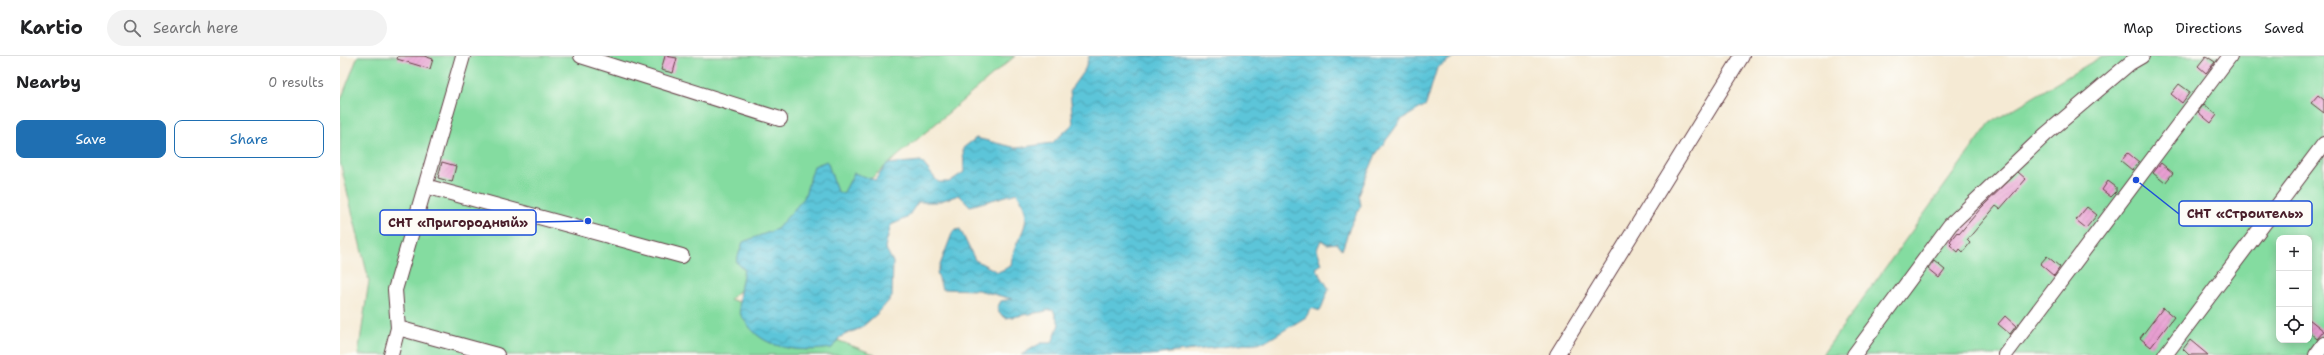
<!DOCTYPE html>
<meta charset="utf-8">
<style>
:root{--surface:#fff;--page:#f2f2f2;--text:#202124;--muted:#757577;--line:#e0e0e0;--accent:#1f6fb2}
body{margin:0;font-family:"Shantell Sans",sans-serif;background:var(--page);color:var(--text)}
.controls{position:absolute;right:12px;bottom:12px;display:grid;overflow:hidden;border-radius:8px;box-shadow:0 2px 10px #0003}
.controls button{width:36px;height:36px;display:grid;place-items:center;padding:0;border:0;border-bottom:1px solid var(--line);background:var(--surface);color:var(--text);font:20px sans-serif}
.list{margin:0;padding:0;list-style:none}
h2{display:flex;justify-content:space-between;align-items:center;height:52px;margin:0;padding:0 16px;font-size:17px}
h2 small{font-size:13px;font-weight:400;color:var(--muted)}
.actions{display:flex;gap:8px;padding:12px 16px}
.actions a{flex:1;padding:9px 0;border:1px solid var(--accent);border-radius:8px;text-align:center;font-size:14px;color:var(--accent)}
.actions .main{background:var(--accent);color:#fff}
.icon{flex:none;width:22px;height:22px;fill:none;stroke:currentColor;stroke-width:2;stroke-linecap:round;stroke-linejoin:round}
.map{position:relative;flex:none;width:1984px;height:299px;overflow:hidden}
header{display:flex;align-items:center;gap:24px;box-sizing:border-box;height:56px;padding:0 20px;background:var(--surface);border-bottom:1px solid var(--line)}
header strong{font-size:19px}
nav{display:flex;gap:22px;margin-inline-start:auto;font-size:14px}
.search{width:280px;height:36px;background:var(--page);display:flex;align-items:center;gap:10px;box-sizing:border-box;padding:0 14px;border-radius:22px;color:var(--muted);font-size:15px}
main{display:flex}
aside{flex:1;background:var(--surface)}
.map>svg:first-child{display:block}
.green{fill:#84dca0;stroke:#677e66;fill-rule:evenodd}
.water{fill:url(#water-waves);stroke:#537282}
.building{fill:url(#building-hatch)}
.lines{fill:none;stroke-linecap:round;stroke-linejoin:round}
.minor-casing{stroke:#643d44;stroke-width:16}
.minor{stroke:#fff;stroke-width:14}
.leader{fill:none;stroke:#1d4ed8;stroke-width:1.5}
.callout-dot{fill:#1d4ed8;stroke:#fdfcf7;stroke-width:1.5}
.callout{fill:#fdfcf7;stroke:#1d4ed8;stroke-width:1.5}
.callout-label{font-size:13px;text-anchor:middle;font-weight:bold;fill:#4a1f2b}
</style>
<header>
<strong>Kartio</strong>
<div class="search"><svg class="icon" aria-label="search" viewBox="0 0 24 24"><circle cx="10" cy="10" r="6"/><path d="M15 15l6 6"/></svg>Search here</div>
<nav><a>Map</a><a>Directions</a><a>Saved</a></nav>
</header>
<main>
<aside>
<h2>Nearby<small>0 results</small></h2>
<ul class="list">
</ul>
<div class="actions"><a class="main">Save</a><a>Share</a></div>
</aside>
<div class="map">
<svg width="1984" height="299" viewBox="0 0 1984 299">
<defs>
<pattern id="water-waves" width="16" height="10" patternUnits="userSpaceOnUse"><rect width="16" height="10" fill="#5cc5d9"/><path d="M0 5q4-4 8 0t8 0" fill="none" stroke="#4e9fb0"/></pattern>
<pattern id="building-hatch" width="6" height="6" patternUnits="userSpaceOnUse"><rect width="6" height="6" fill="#e89fd2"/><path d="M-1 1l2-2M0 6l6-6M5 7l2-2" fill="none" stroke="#c888b4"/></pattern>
</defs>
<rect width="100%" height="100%" fill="#fdfcf7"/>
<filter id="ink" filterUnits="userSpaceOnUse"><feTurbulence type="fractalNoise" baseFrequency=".025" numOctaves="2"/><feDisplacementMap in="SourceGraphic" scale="8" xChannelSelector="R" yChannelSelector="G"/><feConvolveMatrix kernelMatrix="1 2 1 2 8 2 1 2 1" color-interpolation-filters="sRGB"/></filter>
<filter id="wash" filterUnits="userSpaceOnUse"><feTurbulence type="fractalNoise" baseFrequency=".012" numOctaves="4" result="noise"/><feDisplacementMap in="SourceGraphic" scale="16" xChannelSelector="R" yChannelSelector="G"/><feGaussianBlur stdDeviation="0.9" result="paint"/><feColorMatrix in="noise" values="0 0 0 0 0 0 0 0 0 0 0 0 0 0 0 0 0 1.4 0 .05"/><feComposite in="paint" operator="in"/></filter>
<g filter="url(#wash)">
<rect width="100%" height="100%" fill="#f5ead4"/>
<path class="green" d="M18 0H675L390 243 536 299H18L29 225 0 106V46Z
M1762 0H1984V299H1482L1650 67ZM1939 182H1969V284H1939Z"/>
<path class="water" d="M749 0H1115L1097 12 1086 49 1061 64 1036 98 1019 139 1021 149 1010 171 1002 194 997 187 987 188 981 184 977 193 982 208 976 212 989 233 980 255 971 252 966 261 925 286 810 299H681L701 287H712L719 268 713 254 666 262 659 257 657 252 661 245 672 243 638 234 602 233 597 217 613 175 620 173 635 204 658 216 671 210C673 178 699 171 677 137L630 150 619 139 597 146H578L567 162 551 169 545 191 553 206 552 241 539 256 521 272 500 281 492 292C464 296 426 295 408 269 405 265 401 261 400 256 397 242 402 227 404 213L396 206 403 186 437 173 464 142 474 110 487 105 497 135 503 138 514 117 535 124 547 108 581 105 598 126H609L624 116 623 92 636 82 677 92 712 87 733 68 730 34 745 13Z"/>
<g id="blocks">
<path class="building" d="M58 0H84L93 3 90 13 57 3Z
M325 0 337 2 333 17 321 14Z
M1866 0 1875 6 1866 17 1858 10Z
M1839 28 1850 36 1842 47 1831 38Z
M1978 39 1984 44V57L1971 47Z
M1864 48 1877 59 1871 67 1858 56Z
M1788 97 1799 106 1792 114 1781 105Z
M102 106 116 110 112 126 98 122Z
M1821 107 1833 117 1825 127 1813 117Z
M1678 116 1686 123 1660 153 1656 150 1627 184 1630 187 1623 196 1620 193 1618 196 1610 189 1612 187 1610 185 1617 176 1619 178 1641 152Z
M1768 125 1776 131V136L1771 141 1762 134Z
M1747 151 1757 159 1746 172 1736 164Z
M1707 200 1720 211 1714 220 1700 208Z
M1594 205 1605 214 1599 222 1588 213Z
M1823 252 1834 261 1811 291 1800 282Z
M1665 260 1676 270 1670 278 1658 268Z
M1969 263 1984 275 1977 283 1969 276Z
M1850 284 1868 299H1849L1843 293Z"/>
</g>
</g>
<g filter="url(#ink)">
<use href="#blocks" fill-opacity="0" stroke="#643d44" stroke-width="1"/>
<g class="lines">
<g class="minor-casing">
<path id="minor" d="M241 0 440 63
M85 130 342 200
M58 272 157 299
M51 299 58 272 55 234 123 0
M1217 299 1402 0
M1514 299 1610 169 1706 78 1790 7 1802 0
M1665 299 1890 0
M1825 299 1984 88
M1976 299 1984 288"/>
</g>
<use href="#minor" class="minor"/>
</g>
</g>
<path class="leader" d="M1796 124L1839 158M248 165L196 166"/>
<g class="callout-dot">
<circle cx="1796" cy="124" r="4"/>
<circle cx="248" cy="165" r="4"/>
</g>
<g class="callout">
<rect x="1839" y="145" width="133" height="25" rx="4"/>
<rect x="40" y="154" width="156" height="25" rx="4"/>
</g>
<g class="callout-label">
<text x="1905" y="162">СНТ «Строитель»</text>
<text x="118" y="171">СНТ «Пригородный»</text>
</g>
</svg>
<div class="controls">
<button>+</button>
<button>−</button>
<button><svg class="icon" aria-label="locate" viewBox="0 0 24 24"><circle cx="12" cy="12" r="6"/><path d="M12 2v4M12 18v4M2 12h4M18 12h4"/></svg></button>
</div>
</div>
</main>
